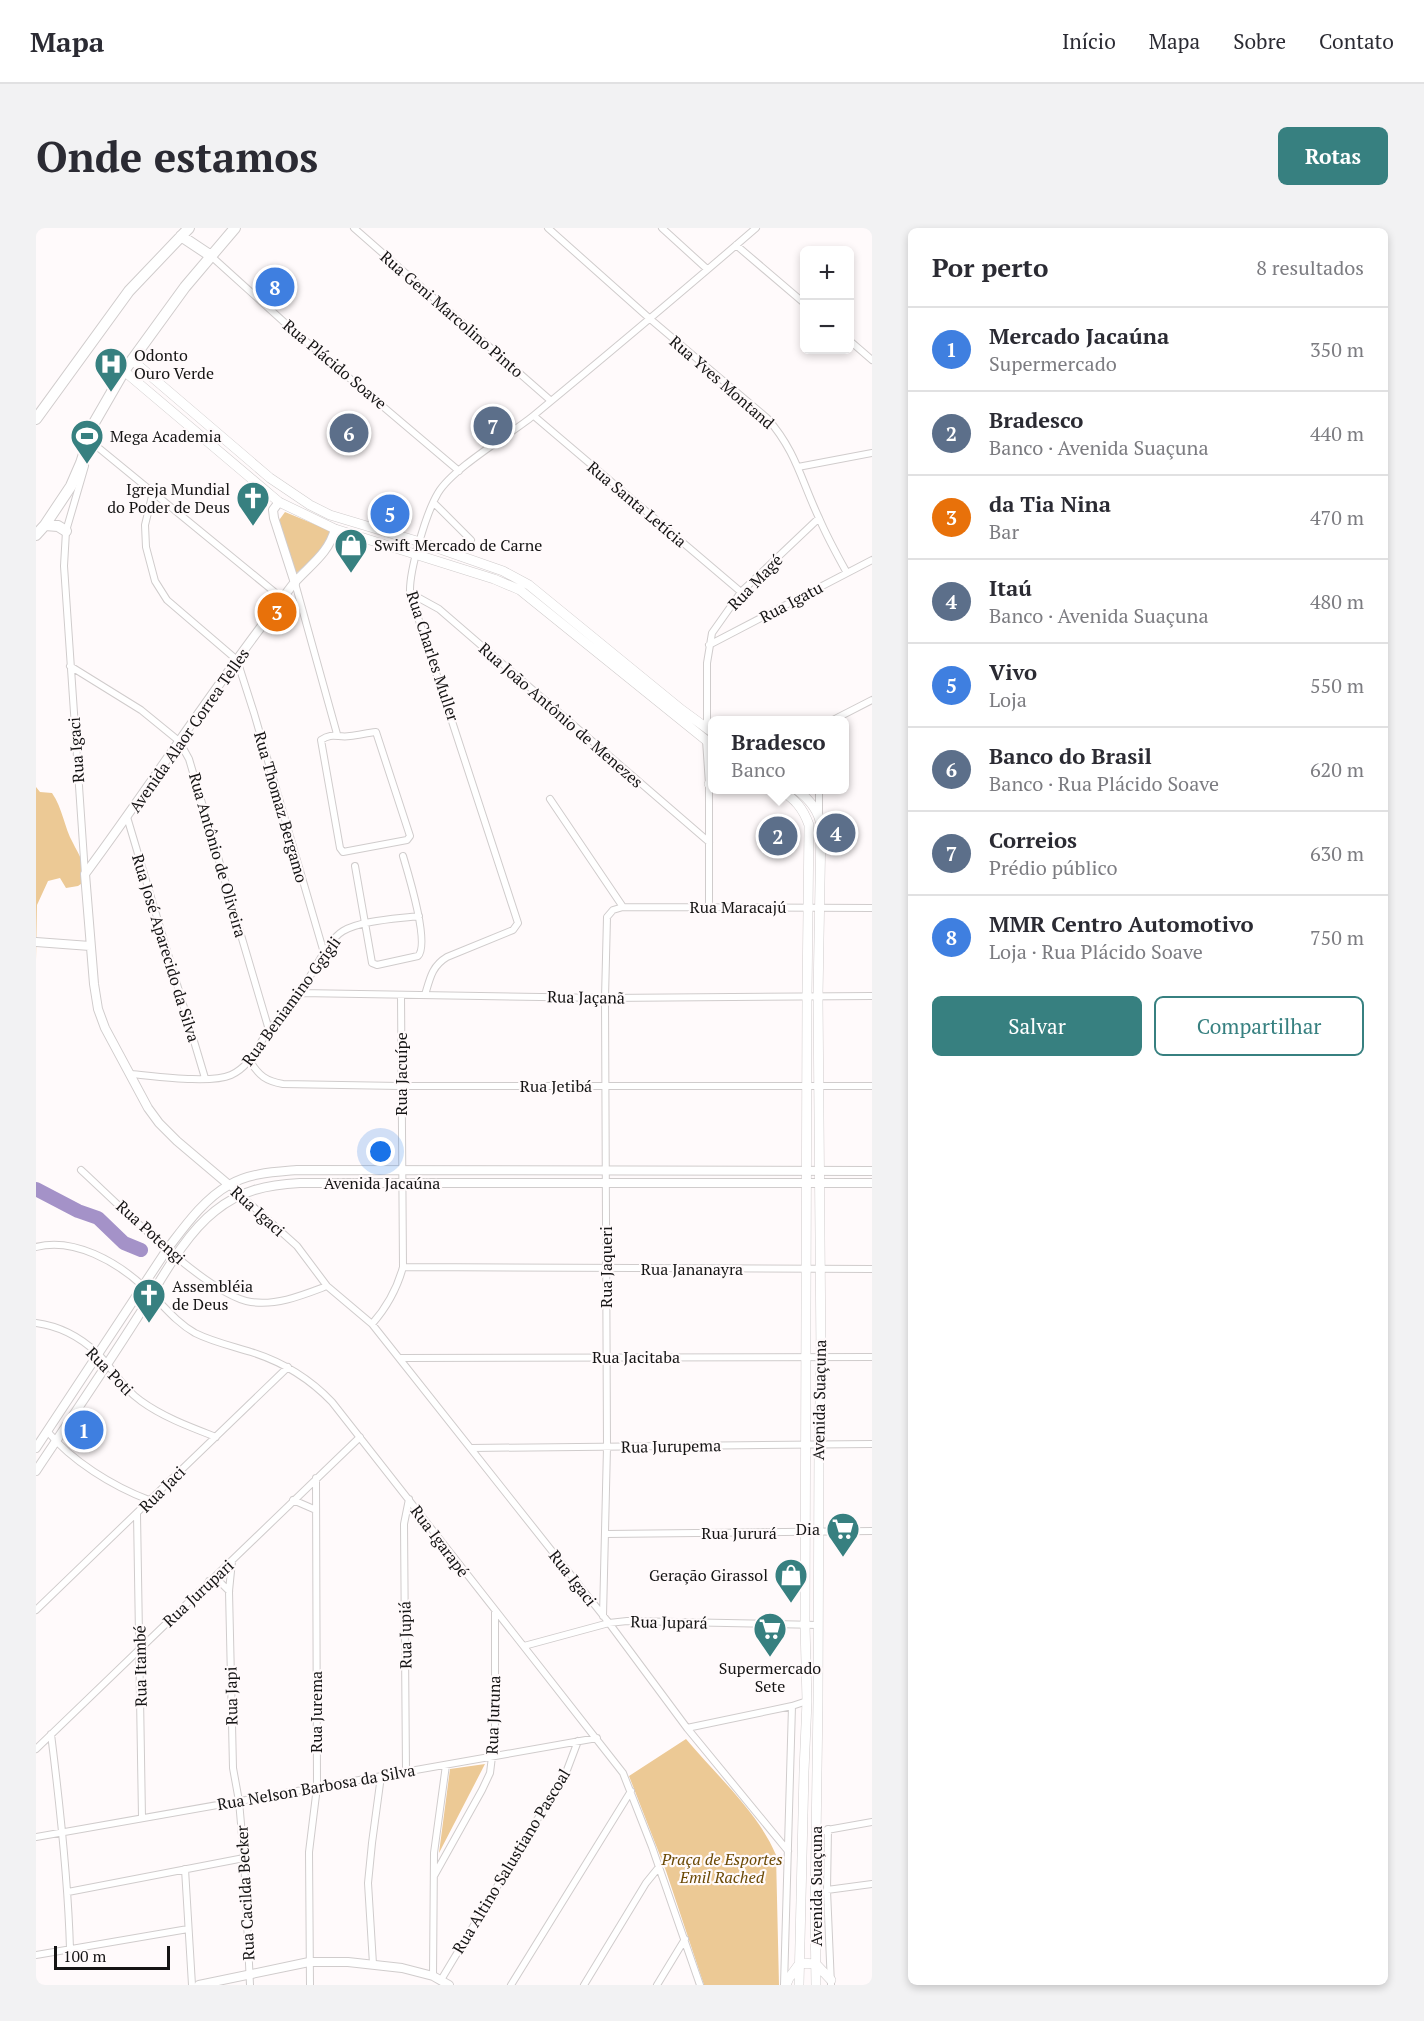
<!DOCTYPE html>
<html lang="pt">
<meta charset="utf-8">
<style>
:root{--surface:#fff;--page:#f2f2f3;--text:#2b2b33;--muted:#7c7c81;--line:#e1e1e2;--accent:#378080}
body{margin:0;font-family:"PT Serif",serif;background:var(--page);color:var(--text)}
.controls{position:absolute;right:18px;top:18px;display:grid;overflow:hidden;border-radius:9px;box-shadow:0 3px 9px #0003}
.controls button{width:54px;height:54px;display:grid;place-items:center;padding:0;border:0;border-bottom:2px solid var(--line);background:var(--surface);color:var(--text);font:30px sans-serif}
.scale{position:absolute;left:18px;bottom:15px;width:116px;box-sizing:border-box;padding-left:6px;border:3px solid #151414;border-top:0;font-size:16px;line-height:21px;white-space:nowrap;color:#151414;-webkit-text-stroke:4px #fffafb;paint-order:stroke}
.you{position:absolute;left:345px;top:924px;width:21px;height:21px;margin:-15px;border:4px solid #fff;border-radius:50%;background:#1a73e8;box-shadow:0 0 0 9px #1a73e833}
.badge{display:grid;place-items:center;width:39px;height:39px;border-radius:50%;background:var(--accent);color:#fff;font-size:20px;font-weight:700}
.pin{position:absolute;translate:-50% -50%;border:3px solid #fff;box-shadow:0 2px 6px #0006}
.popup{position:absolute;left:672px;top:488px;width:141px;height:78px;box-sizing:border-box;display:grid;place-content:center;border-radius:9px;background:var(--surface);filter:drop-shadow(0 2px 4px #0005);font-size:20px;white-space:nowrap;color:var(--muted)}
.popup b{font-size:22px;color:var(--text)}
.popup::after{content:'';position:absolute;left:50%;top:100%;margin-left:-12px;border:12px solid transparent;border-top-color:var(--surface)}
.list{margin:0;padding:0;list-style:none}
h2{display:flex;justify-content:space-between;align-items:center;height:78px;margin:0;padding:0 24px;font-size:26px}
h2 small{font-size:20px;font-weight:400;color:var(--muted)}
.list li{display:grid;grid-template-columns:39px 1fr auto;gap:18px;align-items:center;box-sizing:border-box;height:84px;padding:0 24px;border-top:2px solid var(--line)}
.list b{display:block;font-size:22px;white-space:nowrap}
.list p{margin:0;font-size:20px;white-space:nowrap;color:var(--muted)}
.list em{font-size:20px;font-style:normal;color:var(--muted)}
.actions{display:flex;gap:12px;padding:18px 24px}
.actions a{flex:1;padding:14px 0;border:2px solid var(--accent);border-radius:9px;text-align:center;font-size:21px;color:var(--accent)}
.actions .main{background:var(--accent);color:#fff}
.map{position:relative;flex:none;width:836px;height:1757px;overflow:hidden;border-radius:9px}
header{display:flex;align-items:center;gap:36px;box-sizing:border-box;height:84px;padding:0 30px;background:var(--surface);border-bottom:2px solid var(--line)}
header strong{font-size:28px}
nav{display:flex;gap:33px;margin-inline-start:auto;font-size:21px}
.intro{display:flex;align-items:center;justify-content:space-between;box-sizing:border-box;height:144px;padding:0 36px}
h1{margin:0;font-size:42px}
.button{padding:15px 27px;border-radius:9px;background:var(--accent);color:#fff;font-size:21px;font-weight:700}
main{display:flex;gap:36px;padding:0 36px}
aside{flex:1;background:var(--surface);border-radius:9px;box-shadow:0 3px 9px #0003}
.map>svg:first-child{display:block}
.green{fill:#ecc995}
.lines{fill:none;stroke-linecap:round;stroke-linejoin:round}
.river{stroke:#a492c8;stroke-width:14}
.minor-casing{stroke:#d0cccc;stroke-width:8}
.tertiary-casing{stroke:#d0cccc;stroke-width:10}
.secondary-casing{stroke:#d0cccc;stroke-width:10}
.primary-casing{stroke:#d0cccc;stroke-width:12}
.minor{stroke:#fff;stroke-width:6}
.tertiary{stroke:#fff;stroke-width:8}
.secondary{stroke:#fff;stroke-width:9}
.primary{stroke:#fff;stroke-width:10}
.labels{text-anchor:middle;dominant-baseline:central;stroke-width:4.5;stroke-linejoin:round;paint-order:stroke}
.street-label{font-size:16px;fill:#151414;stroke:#fffafb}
.poi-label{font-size:16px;fill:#151414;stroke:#fffafb;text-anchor:start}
.park-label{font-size:16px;font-style:italic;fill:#6b4904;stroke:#fffafb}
</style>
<header>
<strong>Mapa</strong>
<nav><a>Início</a><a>Mapa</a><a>Sobre</a><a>Contato</a></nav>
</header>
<div class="intro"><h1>Onde estamos</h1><a class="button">Rotas</a></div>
<main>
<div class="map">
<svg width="836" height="1757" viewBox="0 0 836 1757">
<rect width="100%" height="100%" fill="#fffafb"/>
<path class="green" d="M249 284 295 303 284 325 259 346 241 295Z
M0 559 4 564 16 565C27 581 28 599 37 615 43 627 49 636 52 651L42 658 30 660 24 650 12 653 1 677 0 732Z
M650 1511C680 1547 722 1584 740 1627L743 1757H668L630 1643 593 1548Z
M449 1536 403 1625 414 1541Z"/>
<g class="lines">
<path class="river" d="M0 961 42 983 62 990 88 1015 105 1022"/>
<g class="minor-casing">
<path id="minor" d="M318 0 514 172
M512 0 613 90 731 190C760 223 765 252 783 290 791 309 801 327 811 345
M626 0 671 41
M700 17 768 75
M175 28 259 104 423 243
M814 113 836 132
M498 188 705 364
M53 212 247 371
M49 238 30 303 28 338 49 646
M762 239 836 225
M117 264 109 297 110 319 119 353 131 372 201 432 218 485 288 725
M398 275 435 312
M259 355 301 506
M374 365 403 381 673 614
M673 417 836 332
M34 438 105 482 143 513 153 531 233 802
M797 492 836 472
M671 502V435L676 405 705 364 783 290
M340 504 374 608 371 612 307 624 304 620 285 512C296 504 302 510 314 508 323 507 331 505 340 504Z
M670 512 673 556V679
M783 562V587
M514 571 587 679
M91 589 169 850
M319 638 336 735 341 737 382 728C394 716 372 645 367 628
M264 765 569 770 836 768
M389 767C394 750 396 738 411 729L477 702 482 695 374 365C373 343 390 285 402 265 417 240 472 208 497 188 572 126 647 63 720 0
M214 833C223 848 230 853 247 856L364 858H836
M95 846C119 848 174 856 195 847 215 838 221 818 233 802 242 790 253 779 262 767 275 751 290 713 307 703 326 692 361 691 383 688
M45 942C80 974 172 1068 215 1074 241 1078 267 1067 291 1058
M193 957 261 1018 291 1058 336 1096 573 1395 651 1500 752 1623
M0 1019C38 1009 81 1034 108 1059 125 1074 138 1093 159 1105 177 1114 196 1118 215 1124 247 1134 273 1150 296 1174L587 1545 616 1619 664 1757
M367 1039 836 1041
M0 1095C23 1098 44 1109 61 1125 77 1140 86 1160 105 1173 127 1189 154 1199 180 1209
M336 1096C351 1079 361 1061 367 1039L365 767
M364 1130 836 1129
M11 1203C36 1233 76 1258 113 1272
M435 1220 836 1216
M257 1272 280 1282
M101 1286 106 1590
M570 1306 836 1303
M196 1333 193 1363 197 1540 203 1573 208 1630 214 1757
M173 1353 185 1355 193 1363
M0 1382 252 1139
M567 1388 571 1219 569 770 571 689 577 682 587 679 836 680
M488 1418 573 1395 591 1393 782 1397
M651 1500 756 1478 771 1473
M15 1506C24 1578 32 1649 34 1721
M0 1521 324 1209
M370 1543 368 1296 373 1271
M792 1601 791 1662 795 1757
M780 1604 836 1594
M0 1609 561 1510
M149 1641 156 1757
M398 1648 446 1562 454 1545 459 1504V1384
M791 1662 836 1656
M32 1664 208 1630
M0 1727 152 1701
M337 1736 332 1655 336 1615 345 1548
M397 1748 398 1625 410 1537
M405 1752 531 1542 542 1513
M274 1757 273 1624 281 1559 280 1250
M475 1757 595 1563
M548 1757 610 1655 623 1639
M621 1757 649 1711
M748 1757 756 1478"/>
</g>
<g class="tertiary-casing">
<path id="tertiary" d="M243 274 237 282 238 290 259 355
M0 714 54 718
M193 957 141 913 123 895 112 880 69 800 62 781 58 756 49 646C110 564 166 477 228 395 238 382 248 368 258 355 274 337 293 325 299 301
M0 1220 132 1020C149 998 168 971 193 957 213 945 238 944 261 942L836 943
M0 1243C34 1192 68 1142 101 1090 123 1056 147 1008 179 983 205 962 231 957 264 955H836
M163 1757 273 1734H312L366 1740 397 1748 413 1757"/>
</g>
<g class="secondary-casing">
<path id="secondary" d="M96 132 234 250 274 277 294 287 384 314 467 343 493 357 646 482 676 504
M88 143 243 274 299 301 458 351 484 362 676 517
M673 556 676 555
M744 562C759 571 767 580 773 597L771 768 769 1397 771 1473 768 1543 763 1757
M761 562C773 571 783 582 785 598L782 768 785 1129 783 1215 782 1473 779 1683 780 1757
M750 1757 753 1750 764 1735 780 1736 795 1752"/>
</g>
<g class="primary-casing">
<path id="primary" d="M145 8 175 28
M0 191 93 63 153 0
M9 297 22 298 30 303
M0 307 9 297 35 258 45 235 58 195 88 143 149 59 199 0"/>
</g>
<use href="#minor" class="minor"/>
<use href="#tertiary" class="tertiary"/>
<use href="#secondary" class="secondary"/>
<use href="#primary" class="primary"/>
</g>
<defs>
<g id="hospital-pin" transform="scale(1.725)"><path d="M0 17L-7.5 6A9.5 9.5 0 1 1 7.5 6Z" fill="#378080" stroke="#fffafb"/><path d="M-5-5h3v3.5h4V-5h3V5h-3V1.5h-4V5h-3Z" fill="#fff"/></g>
<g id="stadium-pin" transform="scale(1.725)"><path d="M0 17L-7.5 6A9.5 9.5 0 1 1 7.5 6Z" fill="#378080" stroke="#fffafb"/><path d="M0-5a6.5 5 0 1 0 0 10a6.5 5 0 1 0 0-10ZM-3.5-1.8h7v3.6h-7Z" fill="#fff"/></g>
<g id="church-pin" transform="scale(1.725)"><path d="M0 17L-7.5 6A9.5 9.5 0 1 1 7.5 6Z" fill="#378080" stroke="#fffafb"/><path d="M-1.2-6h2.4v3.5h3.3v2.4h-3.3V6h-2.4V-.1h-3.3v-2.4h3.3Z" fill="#fff"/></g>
<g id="shop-pin" transform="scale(1.725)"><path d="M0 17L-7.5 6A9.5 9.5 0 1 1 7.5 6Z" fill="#378080" stroke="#fffafb"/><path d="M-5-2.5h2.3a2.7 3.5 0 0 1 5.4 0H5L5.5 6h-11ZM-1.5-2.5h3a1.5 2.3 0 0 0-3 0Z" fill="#fff"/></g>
<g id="supermarket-pin" transform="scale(1.725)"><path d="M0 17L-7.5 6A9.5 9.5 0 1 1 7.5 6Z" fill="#378080" stroke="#fffafb"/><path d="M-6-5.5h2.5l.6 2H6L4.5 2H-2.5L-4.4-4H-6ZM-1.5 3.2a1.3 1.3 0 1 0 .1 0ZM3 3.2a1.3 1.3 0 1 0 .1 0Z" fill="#fff"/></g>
</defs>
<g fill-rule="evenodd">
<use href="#hospital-pin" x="75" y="136"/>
<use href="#stadium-pin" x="51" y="208"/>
<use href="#church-pin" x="217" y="270"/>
<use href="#shop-pin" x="315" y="317"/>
<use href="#church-pin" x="113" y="1067"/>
<use href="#supermarket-pin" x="807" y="1301"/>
<use href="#shop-pin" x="755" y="1347"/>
<use href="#supermarket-pin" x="734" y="1401"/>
</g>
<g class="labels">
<g class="street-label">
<text transform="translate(416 86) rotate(41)">Rua Geni Marcolino Pinto</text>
<text transform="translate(299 136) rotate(40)">Rua Plácido Soave</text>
<text transform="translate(686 154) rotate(41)">Rua Yves Montand</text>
<text transform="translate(601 276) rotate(40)">Rua Santa Letícia</text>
<text transform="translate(719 354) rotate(-46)">Rua Magé</text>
<text transform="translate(755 374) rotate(-28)">Rua Igatu</text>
<text transform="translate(397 428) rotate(72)">Rua Charles Muller</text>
<text transform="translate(525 487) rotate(41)">Rua João Antônio de Menezes</text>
<text transform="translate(153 502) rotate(-55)">Avenida Alaor Correa Telles</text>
<text transform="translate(40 522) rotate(-94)">Rua Igaci</text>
<text transform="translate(245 579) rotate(74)">Rua Thomaz Bergamo</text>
<text transform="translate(182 627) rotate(74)">Rua Antônio de Oliveira</text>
<text x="702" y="679">Rua Maracajú</text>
<text transform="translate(130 720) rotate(73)">Rua José Aparecido da Silva</text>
<text transform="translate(550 769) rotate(1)">Rua Jaçanã</text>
<text transform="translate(255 773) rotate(-54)">Rua Beniamino Ggigli</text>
<text transform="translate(365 846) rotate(-90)">Rua Jacuípe</text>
<text x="520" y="858">Rua Jetibá</text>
<text x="346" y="955">Avenida Jacaúna</text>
<text transform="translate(222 983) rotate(42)">Rua Igaci</text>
<text transform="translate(115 1004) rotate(42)">Rua Potengi</text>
<text transform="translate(570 1039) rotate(-90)">Rua Jaqueri</text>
<text x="656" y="1041">Rua Jananayra</text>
<text x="600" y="1129">Rua Jacitaba</text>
<text transform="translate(74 1143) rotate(46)">Rua Poti</text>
<text transform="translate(783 1172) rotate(-89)">Avenida Suaçuna</text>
<text transform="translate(635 1218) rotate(-1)">Rua Jurupema</text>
<text transform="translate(126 1261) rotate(-45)">Rua Jaci</text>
<text x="703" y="1305">Rua Jururá</text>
<text transform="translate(404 1313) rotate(53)">Rua Igarapé</text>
<text transform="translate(537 1350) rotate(52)">Rua Igaci</text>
<text transform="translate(162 1365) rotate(-43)">Rua Jurupari</text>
<text transform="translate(633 1394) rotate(1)">Rua Jupará</text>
<text transform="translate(369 1407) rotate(-91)">Rua Jupiá</text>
<text transform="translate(104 1438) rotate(-91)">Rua Itambé</text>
<text transform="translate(195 1468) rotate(-91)">Rua Japi</text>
<text transform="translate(280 1484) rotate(-90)">Rua Jurema</text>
<text transform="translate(457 1487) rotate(-88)">Rua Juruna</text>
<text transform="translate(280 1559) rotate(-10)">Rua Nelson Barbosa da Silva</text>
<text transform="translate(475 1633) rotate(-59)">Rua Altino Salustiano Pascoal</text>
<text transform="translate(780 1658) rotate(-90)">Avenida Suaçuna</text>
<text transform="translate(209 1665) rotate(-93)">Rua Cacilda Becker</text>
</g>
<g class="poi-label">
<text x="98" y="127">Odonto<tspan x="98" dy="18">Ouro Verde</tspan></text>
<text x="74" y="208">Mega Academia</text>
<text x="194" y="261" text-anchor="end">Igreja Mundial<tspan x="194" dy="18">do Poder de Deus</tspan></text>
<text x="338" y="317">Swift Mercado de Carne</text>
<text x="136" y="1058">Assembléia<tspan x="136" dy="18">de Deus</tspan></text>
<text x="784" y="1301" text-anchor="end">Dia</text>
<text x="732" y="1347" text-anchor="end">Geração Girassol</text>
<text x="734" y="1440" text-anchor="middle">Supermercado<tspan x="734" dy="18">Sete</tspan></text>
</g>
<g class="park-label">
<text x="686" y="1631">Praça de Esportes<tspan x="686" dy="18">Emil Rached</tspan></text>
</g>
</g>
</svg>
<div class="controls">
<button>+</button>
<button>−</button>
</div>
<div class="scale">100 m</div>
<div class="you"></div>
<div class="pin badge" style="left:48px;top:1202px;background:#3f7fe0">1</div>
<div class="pin badge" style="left:742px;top:608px;background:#5c6f8a">2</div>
<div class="popup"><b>Bradesco</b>Banco</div>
<div class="pin badge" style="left:241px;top:384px;background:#e8710a">3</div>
<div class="pin badge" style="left:800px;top:605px;background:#5c6f8a">4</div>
<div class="pin badge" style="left:354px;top:286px;background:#3f7fe0">5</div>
<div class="pin badge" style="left:313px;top:205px;background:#5c6f8a">6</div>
<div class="pin badge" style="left:457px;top:198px;background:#5c6f8a">7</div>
<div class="pin badge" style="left:239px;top:59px;background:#3f7fe0">8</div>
</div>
<aside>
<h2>Por perto<small>8 resultados</small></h2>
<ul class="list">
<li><span class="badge" style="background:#3f7fe0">1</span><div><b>Mercado Jacaúna</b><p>Supermercado</p></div><em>350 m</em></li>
<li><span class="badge" style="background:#5c6f8a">2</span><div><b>Bradesco</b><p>Banco · Avenida Suaçuna</p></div><em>440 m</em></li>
<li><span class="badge" style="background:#e8710a">3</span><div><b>da Tia Nina</b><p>Bar</p></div><em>470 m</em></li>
<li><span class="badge" style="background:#5c6f8a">4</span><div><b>Itaú</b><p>Banco · Avenida Suaçuna</p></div><em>480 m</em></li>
<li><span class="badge" style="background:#3f7fe0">5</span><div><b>Vivo</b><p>Loja</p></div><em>550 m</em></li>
<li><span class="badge" style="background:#5c6f8a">6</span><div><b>Banco do Brasil</b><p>Banco · Rua Plácido Soave</p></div><em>620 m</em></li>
<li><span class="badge" style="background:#5c6f8a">7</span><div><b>Correios</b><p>Prédio público</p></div><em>630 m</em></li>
<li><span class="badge" style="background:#3f7fe0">8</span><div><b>MMR Centro Automotivo</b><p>Loja · Rua Plácido Soave</p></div><em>750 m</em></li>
</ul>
<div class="actions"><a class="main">Salvar</a><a>Compartilhar</a></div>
</aside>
</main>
